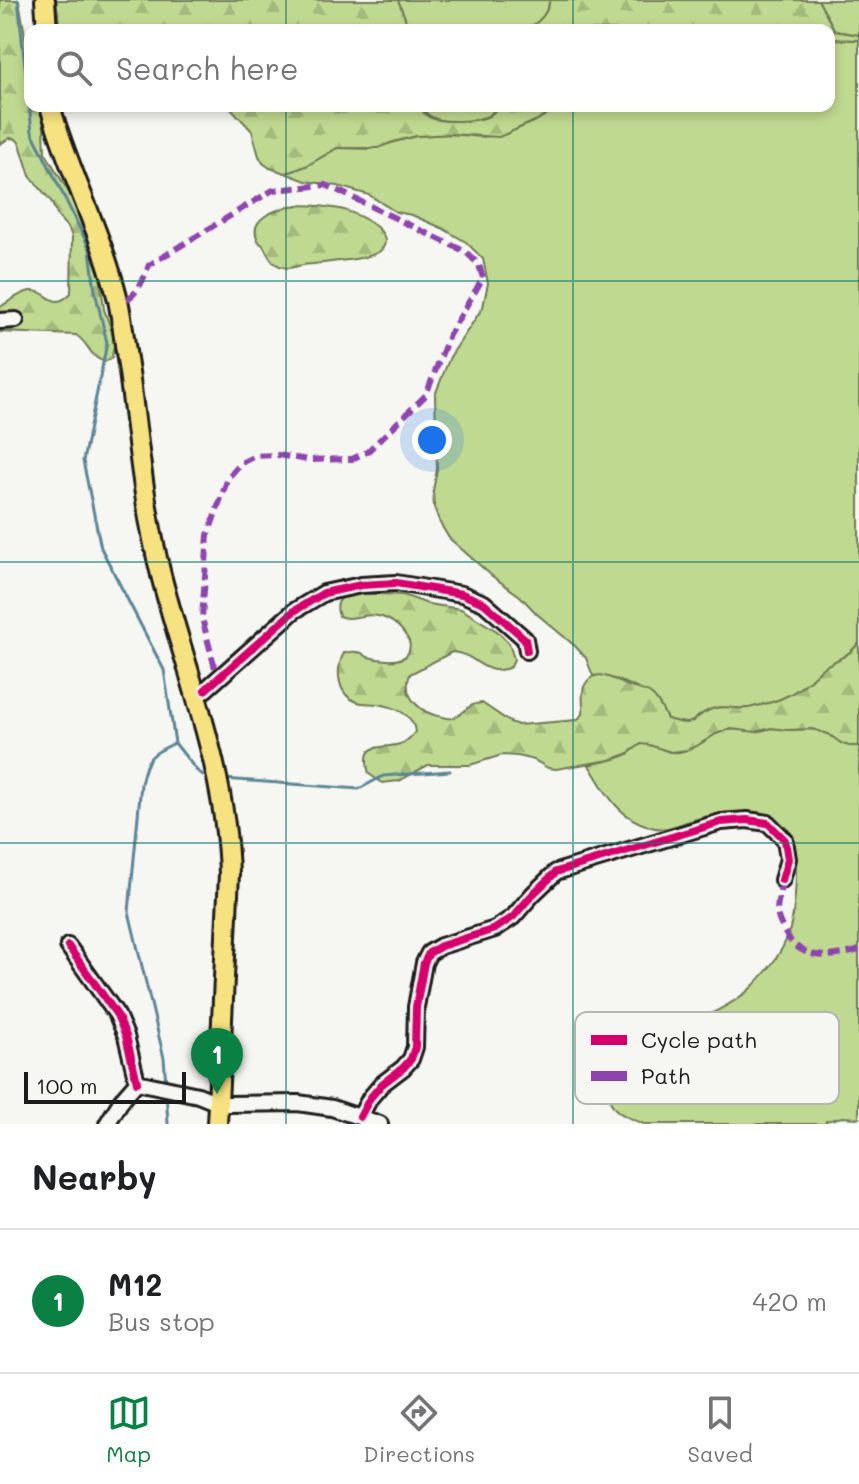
<!DOCTYPE html>
<style>
:root{--surface:#fff;--page:#f2f2f2;--text:#202124;--muted:#757577;--line:#e0e0e0;--accent:#0b8043}
body{margin:0;font-family:Mali,sans-serif;background:var(--page);color:var(--text)}
.scale{position:absolute;left:24px;bottom:20px;width:162px;box-sizing:border-box;padding-left:8px;border:4px solid #1c1c1c;border-top:0;font-size:22px;line-height:28px;white-space:nowrap;color:#1c1c1c;-webkit-text-stroke:6px #f6f6f2;paint-order:stroke}
.you{position:absolute;left:432px;top:440px;width:28px;height:28px;margin:-20px;border:6px solid #fff;border-radius:50%;background:#1a73e8;box-shadow:0 0 0 12px #1a73e833}
.badge{display:grid;place-items:center;width:52px;height:52px;border-radius:50%;background:var(--accent);color:#fff;font-size:26px;font-weight:700}
.pin{position:absolute;translate:-50% -66px;filter:drop-shadow(0 2px 4px #0008)}
.pin::after{content:'';position:absolute;top:42px;width:28px;height:24px;background:inherit;clip-path:polygon(0 0,100% 0,50% 100%)}
.list{margin:0;padding:0;list-style:none}
h2{display:flex;justify-content:space-between;align-items:center;height:104px;margin:0;padding:0 32px;font-size:34px}
h2 small{font-size:26px;font-weight:400;color:var(--muted)}
.list li{display:grid;grid-template-columns:52px 1fr auto;gap:24px;align-items:center;box-sizing:border-box;height:144px;padding:0 32px;border-top:2px solid var(--line)}
.list b{display:block;font-size:30px;white-space:nowrap}
.list p{margin:0;font-size:26px;white-space:nowrap;color:var(--muted)}
.list em{font-size:26px;font-style:normal;color:var(--muted)}
.icon{flex:none;width:44px;height:44px;fill:none;stroke:currentColor;stroke-width:2;stroke-linecap:round;stroke-linejoin:round}
.map{position:relative;flex:none;width:859px;height:1124px;overflow:hidden}
.search{position:absolute;background:var(--surface);box-shadow:0 4px 12px #0003;left:24px;right:24px;top:24px;height:88px;display:flex;align-items:center;gap:20px;box-sizing:border-box;padding:0 28px;border-radius:16px;color:var(--muted);font-size:30px}
.sheet{height:248px;background:var(--surface)}
nav{display:flex;justify-content:space-around;align-items:center;box-sizing:border-box;height:112px;border-top:2px solid var(--line);background:var(--surface);font-size:22px;color:var(--muted)}
nav a{display:grid;justify-items:center;gap:4px}
nav .on{color:var(--accent)}
.map>svg:first-child{display:block}
.green{fill:#c0d990;stroke:#6e7a56;stroke-width:2}
.forest{fill:url(#forest-firs);stroke:#6e7a56;stroke-width:2}
.lines{fill:none;stroke-linecap:round;stroke-linejoin:round}
.stream{stroke:#5c8596;stroke-width:3}
.minor-casing{stroke:#1c1c1c;stroke-width:20}
.major-casing{stroke:#1c1c1c;stroke-width:24}
.minor{stroke:#f6f6f2;stroke-width:14}
.major{stroke:#f7e281;stroke-width:18}
.quiet{stroke:#8e44ad;stroke-width:6;stroke-dasharray:12 6;stroke-linecap:butt}
.cycleway-casing{stroke:#f6f6f2;stroke-width:13}
.cycleway{stroke:#d6006c;stroke-width:8}
.grid{fill:none;stroke:#0f766e;stroke-width:2;stroke-opacity:0.55}
.key{fill:#f6f6f2;stroke:#b5b5b2;stroke-width:2}
.key-label{font-size:22px;fill:#1c1c1c}
</style>
<div class="map">
<svg width="859" height="1124" viewBox="0 0 859 1124">
<defs>
<pattern id="forest-firs" width="22" height="20" patternUnits="userSpaceOnUse" patternTransform="scale(2)"><rect width="22" height="20" fill="#c0d990"/><path d="M5 1l3.5 6h-7zM16 11l3.5 6h-7z" fill="#a4ba7c"/></pattern>
</defs>
<rect width="100%" height="100%" fill="#f6f6f2"/>
<filter id="ink" filterUnits="userSpaceOnUse"><feTurbulence type="fractalNoise" baseFrequency=".0125" numOctaves="2"/><feDisplacementMap in="SourceGraphic" scale="16" xChannelSelector="R" yChannelSelector="G"/><feConvolveMatrix kernelMatrix="1 2 1 2 8 2 1 2 1" color-interpolation-filters="sRGB"/></filter>
<g filter="url(#ink)">
<path class="green" d="M398 0H550C547 15 539 22 526 30H407L405 18Z
M818 0H859V35L835 31Z
M829 39 859 40V643C848 657 838 659 824 667 817 672 812 679 805 684 788 699 770 703 749 708 736 711 724 704 712 709 688 718 700 729 667 719 664 713 661 707 657 702 645 690 610 674 593 676L586 658 575 646 537 614 520 596 492 576 449 538 440 523 434 507 433 491 437 469 435 395 450 357 483 307 488 283 483 259 466 242 442 228 412 215 396 212 369 195 338 186 306 181 285 173 293 171 308 165 337 148 370 149 416 136 450 134 482 137 506 134 537 120 560 106H829Z
M422 106H498L489 116C471 122 430 128 422 106Z
M771 728C778 728 784 730 791 730 800 730 809 728 817 730 834 734 840 746 859 746V1118L842 1117 826 1121 825 1124H644C625 1116 611 1114 607 1090 606 1079 607 1070 615 1063 620 1059 626 1057 631 1053 636 1050 640 1045 645 1042 653 1037 664 1034 673 1030 698 1020 733 1006 752 987 790 949 795 925 796 873 797 849 791 841 772 829 766 824 759 818 752 815 735 808 704 816 687 822 675 826 664 831 651 827 617 817 606 793 589 765 601 762 615 760 626 755 631 753 636 746 641 744 651 741 662 751 671 752 692 754 704 737 722 731 739 726 753 735 771 728Z"/>
<path class="forest" d="M0 0H19L30 65V106H40L44 127 45 152 78 208 81 224 100 276 104 309 115 340 112 357 105 362C89 357 89 343 76 335L0 332V307C9 302 19 293 30 291 49 289 52 313 71 293L72 237 69 229 58 217 51 201 30 176 20 144 16 139 10 138 0 144Z
M56 0H398L405 18 407 30H60Z
M550 0H818L835 31 859 35V40L829 39V30H801L786 27 758 30H526C539 22 547 15 550 0Z
M229 106H422C424 112 423 113 429 117 440 123 478 122 489 116 494 113 495 111 498 106H560L537 120 499 137 450 134 416 136 393 142 378 148H337L308 165 293 171 285 173 270 168 263 163 259 156 252 131Z
M290 206C306 204 324 206 340 209 354 212 400 232 380 251 369 260 328 262 313 264 304 264 296 267 288 268 274 266 271 261 265 249 259 238 262 249 257 238 249 218 276 210 290 206Z
M353 593 403 595 428 604 461 609 497 631 509 643 514 659 511 667C484 679 478 654 452 652L410 674C401 697 421 714 443 717 446 718 452 719 455 717 467 713 465 704 482 703L510 722 518 725 577 720 583 714C584 704 580 691 586 683 598 665 617 683 631 687 639 690 648 690 654 697 660 703 663 712 667 719 700 729 688 718 712 709 724 704 736 710 749 708 770 703 788 699 805 684 812 679 817 672 824 667 839 658 846 658 859 643V746H849L841 743 828 734 812 729 787 730 771 728 756 732 731 729 716 734 695 747 687 750 671 752 649 745 641 744 627 754 610 760 556 769 548 768 534 760 518 756 502 755 470 765H428L399 781 382 783 369 774C360 740 380 750 400 744 407 742 411 737 415 732 414 714 393 706 377 704 371 703 363 704 358 702 337 696 335 669 344 653 350 652 351 651 357 652 367 653 358 653 368 657 378 660 403 664 408 653 411 647 410 641 406 636 397 621 380 613 363 616 354 617 348 620 339 616 334 603 340 596 353 593Z"/>
<g class="lines">
<path class="stream" d="M18 0 32 132 90 249 95 291 107 343 83 461 101 548 164 670 175 743 197 771 208 778
M223 779 359 789 383 776 450 771
M166 1084 164 1058 129 912 141 784C147 757 149 755 175 743
M166 1092 168 1124"/>
<g class="minor-casing">
<path id="minor" d="M0 321 16 320
M205 690 294 611 324 593 361 585 396 583 462 594 484 603 525 639 527 651
M68 946 117 1015 126 1036 137 1082
M137 1082 198 1095 218 1103
M227 1104 298 1103 332 1108 380 1124
M360 1117 370 1098 382 1084 403 1068 411 1059 415 1047 416 1007 424 963 429 953 441 946 495 929 513 917 533 894 556 872 721 822 747 820 768 823 785 840 788 859 782 880
M107 1124 123 1098 137 1082"/>
</g>
<g class="major-casing">
<path id="major" d="M45 0 47 30
M50 106C69 172 102 234 118 300 123 324 125 348 129 372 138 440 144 508 161 575 187 676 226 769 229 874L217 1124"/>
</g>
<use href="#minor" class="minor"/>
<use href="#major" class="major"/>
<path class="quiet" d="M127 299C139 293 144 277 149 265L273 190 326 185 466 252 479 265 483 278 449 335 426 395 367 452 352 459 307 460 278 455 255 456 241 463 228 478 208 535 202 618 218 680
M782 880C781 891 775 907 778 917 779 921 781 925 783 929 798 961 830 959 859 950"/>
<g class="cycleway-casing">
<path id="cycleway" d="M205 690 294 611 324 593 361 585 396 583 462 594 484 603 525 639 527 651
M68 946 117 1015 126 1036 137 1082
M360 1117 370 1098 382 1084 403 1068 411 1059 415 1047 416 1007 424 963 429 953 441 946 495 929 513 917 533 894 556 872 721 822 747 820 768 823 785 840 788 859 782 880"/>
</g>
<use href="#cycleway" class="cycleway"/>
</g>
</g>
<path class="grid" d="M286 0V30M573 0V30M286 106V1124M573 106V1124M0 281H859M0 562H859M0 843H859"/>
<rect x="575" y="1012" width="264" height="92" rx="12" class="key"/>
<rect x="591" y="1035" width="36" height="10" fill="#d6006c"/>
<rect x="591" y="1071" width="36" height="10" fill="#8e44ad"/>
<g class="key-label">
<text x="641" y="1048">Cycle path</text>
<text x="641" y="1084">Path</text>
</g>
</svg>
<div class="scale">100 m</div>
<div class="you"></div>
<div class="pin badge" style="left:217px;top:1094px">1</div>
<div class="search"><svg class="icon" aria-label="search" viewBox="0 0 24 24"><circle cx="10" cy="10" r="6"/><path d="M15 15l6 6"/></svg>Search here</div>
</div>
<section class="sheet">
<h2>Nearby<small></small></h2>
<ul class="list">
<li><span class="badge">1</span><div><b>M12</b><p>Bus stop</p></div><em>420 m</em></li>
</ul>
</section>
<nav>
<a class="on"><svg class="icon" aria-label="map" viewBox="0 0 24 24"><path d="M3 6l6-2 6 2 6-2v14l-6 2-6-2-6 2zM9 4v14M15 6v14"/></svg>Map</a>
<a><svg class="icon" aria-label="directions" viewBox="0 0 24 24"><path d="M12 3l9 9-9 9-9-9zM9 14v-3h6M13 9l2 2-2 2"/></svg>Directions</a>
<a><svg class="icon" aria-label="saved" viewBox="0 0 24 24"><path d="M7 4h10v16l-5-4-5 4z"/></svg>Saved</a>
</nav>
